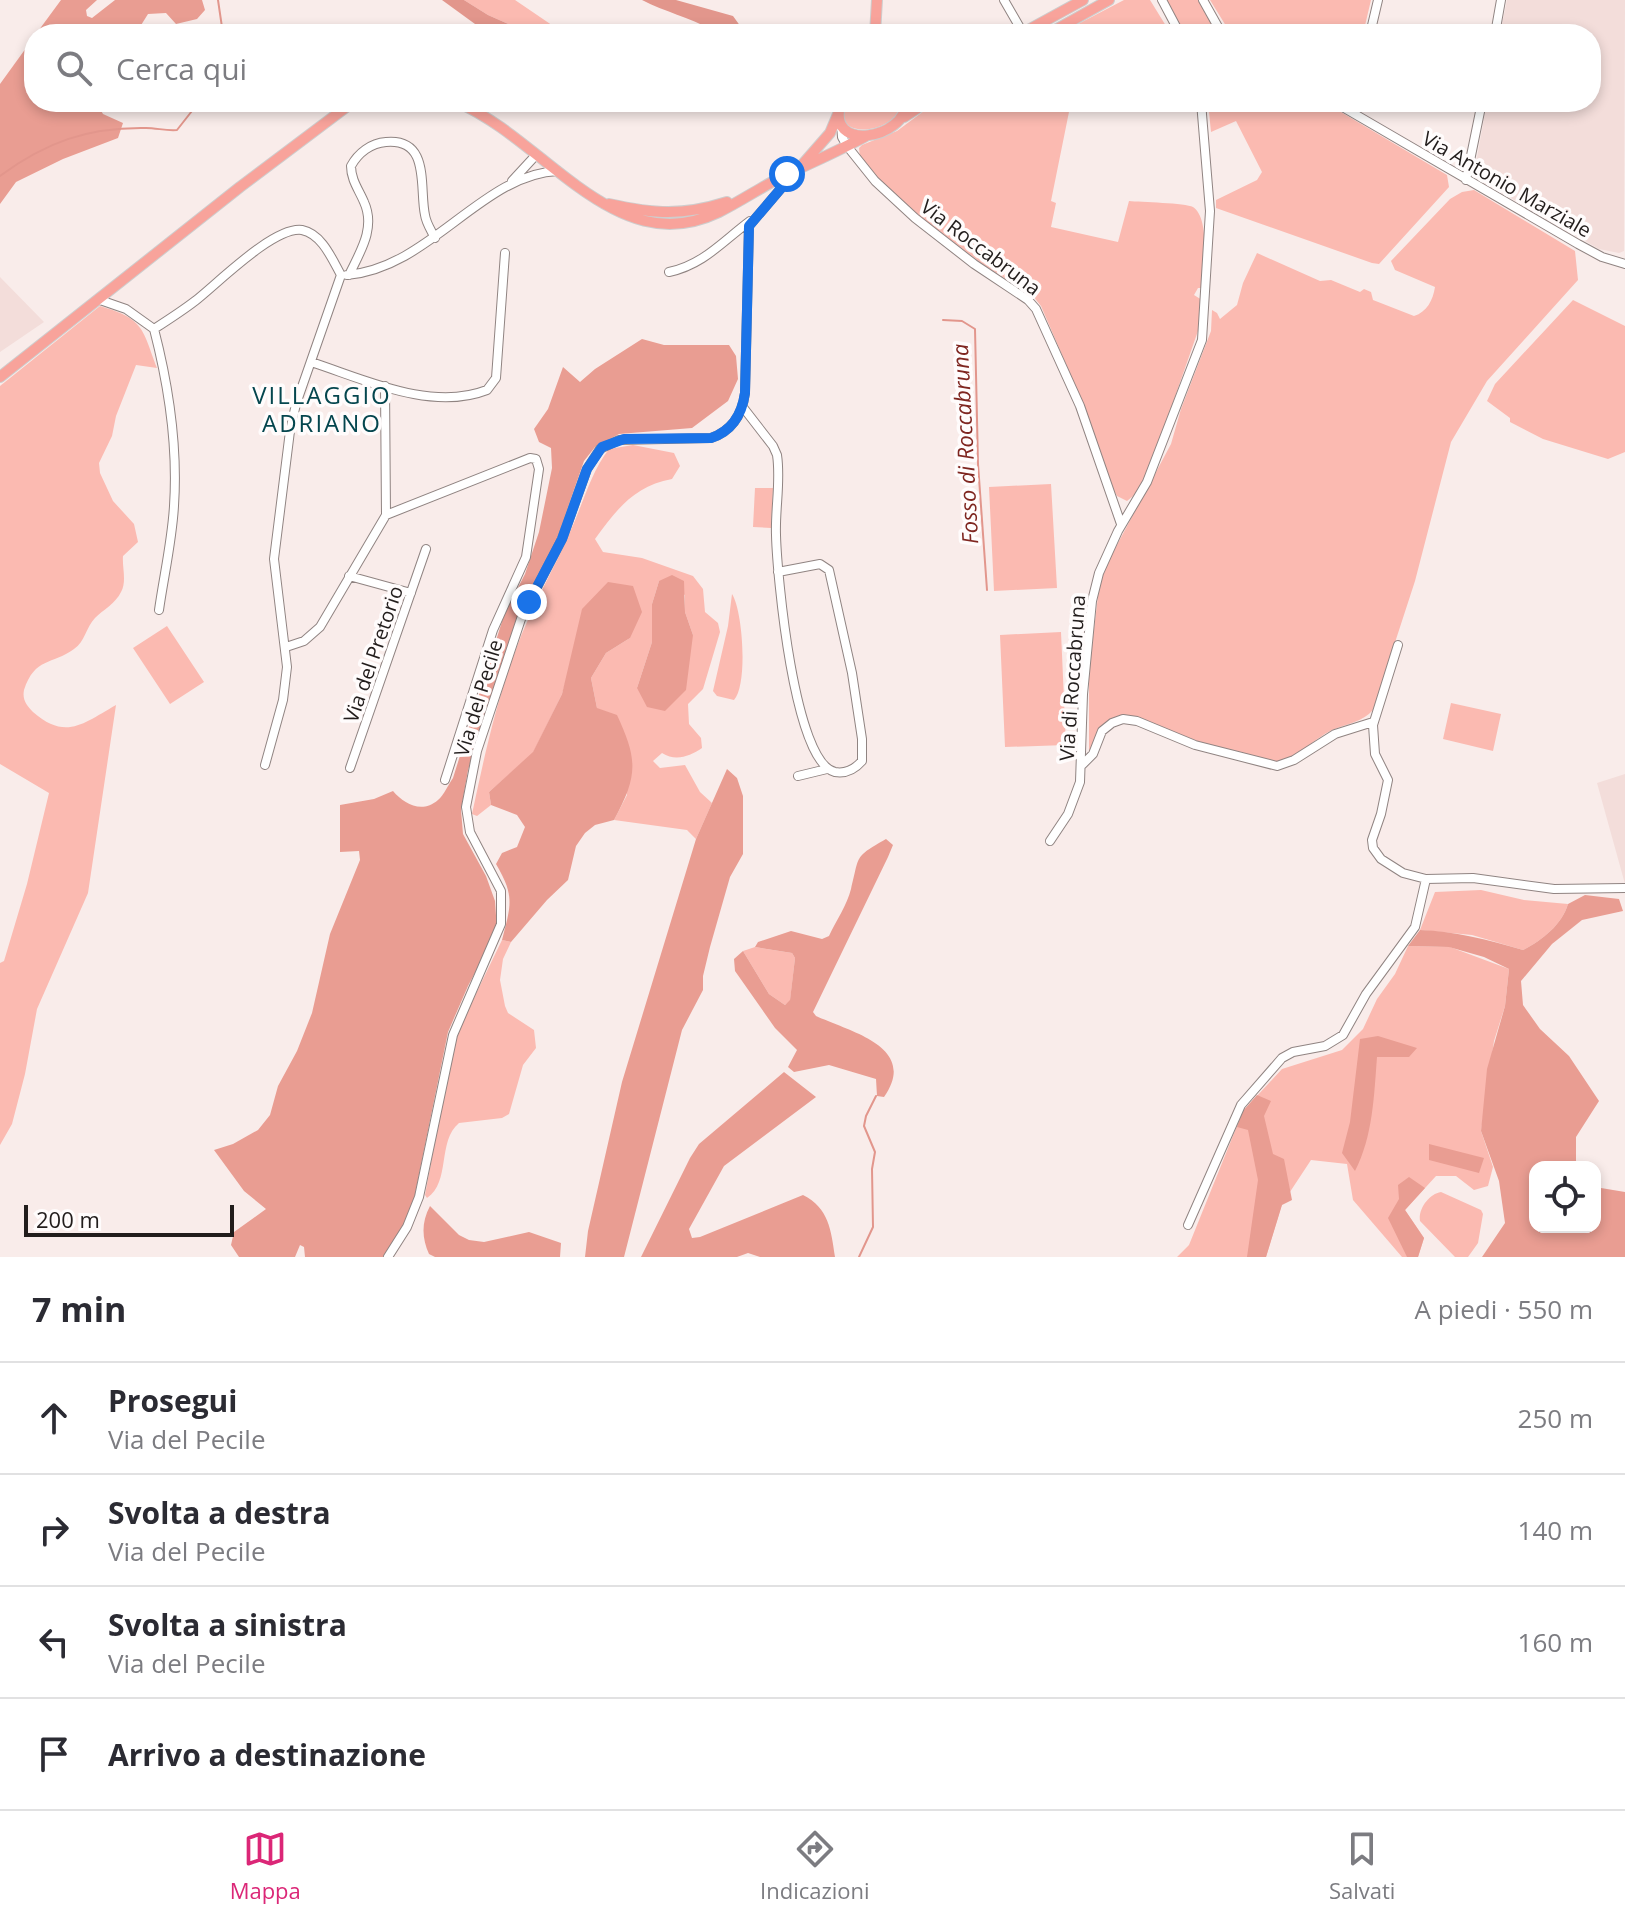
<!DOCTYPE html>
<html lang="it">
<meta charset="utf-8">
<style>
:root{--surface:#fff;--page:#f2f2f3;--text:#2b2b33;--muted:#7c7c81;--line:#e1e1e2;--accent:#db2777}
body{margin:0;font-family:"Open Sans",sans-serif;background:var(--page);color:var(--text)}
.controls{position:absolute;right:24px;bottom:24px;display:grid;overflow:hidden;border-radius:16px;box-shadow:0 4px 12px #0003}
.controls button{width:72px;height:72px;display:grid;place-items:center;padding:0;border:0;border-bottom:2px solid var(--line);background:var(--surface);color:var(--text);font:40px sans-serif}
.scale{position:absolute;left:24px;bottom:20px;width:210px;box-sizing:border-box;padding-left:8px;border:4px solid #221d1c;border-top:0;font-size:22px;line-height:28px;white-space:nowrap;color:#221d1c;-webkit-text-stroke:6px #fffcfc;paint-order:stroke}
.stop{position:absolute;width:24px;height:24px;margin:-18px;border:6px solid #1a73e8;border-radius:50%;background:#fff}
.stop.end{background:#1a73e8;border-color:#fff;box-shadow:0 2px 8px #0008}
.list{margin:0;padding:0;list-style:none}
h2{display:flex;justify-content:space-between;align-items:center;height:104px;margin:0;padding:0 32px;font-size:34px}
h2 small{font-size:26px;font-weight:400;color:var(--muted)}
.list li{display:grid;grid-template-columns:52px 1fr auto;gap:24px;align-items:center;box-sizing:border-box;height:112px;padding:0 32px;border-top:2px solid var(--line)}
.list b{display:block;font-size:30px;white-space:nowrap}
.list p{margin:0;font-size:26px;white-space:nowrap;color:var(--muted)}
.list em{font-size:26px;font-style:normal;color:var(--muted)}
.icon{flex:none;width:44px;height:44px;fill:none;stroke:currentColor;stroke-width:2;stroke-linecap:round;stroke-linejoin:round}
.map{position:relative;flex:none;width:1625px;height:1257px;overflow:hidden}
.search{position:absolute;background:var(--surface);box-shadow:0 4px 12px #0003;left:24px;right:24px;top:24px;height:88px;display:flex;align-items:center;gap:20px;box-sizing:border-box;padding:0 28px;border-radius:32px;color:var(--muted);font-size:30px}
.sheet{height:552px;background:var(--surface)}
nav{display:flex;justify-content:space-around;align-items:center;box-sizing:border-box;height:112px;border-top:2px solid var(--line);background:var(--surface);font-size:22px;color:var(--muted)}
nav a{display:grid;justify-items:center;gap:4px}
nav .on{color:var(--accent)}
.map>svg:first-child{display:block}
.built{fill:#f3ddda}
.green{fill:#fbbab1;fill-rule:evenodd}
.forest{fill:#e99d92}
.water{fill:#e2968c}
.lines{fill:none;stroke-linecap:round;stroke-linejoin:round}
.stream{stroke:#e2968c;stroke-width:2}
.minor-casing{stroke:#908482;stroke-width:10}
.major-casing{stroke:#cecdcd;stroke-width:12}
.minor{stroke:#fff;stroke-width:8}
.major{stroke:#f8a39b;stroke-width:10}
.route{stroke:#1a73e8;stroke-width:10}
.labels{text-anchor:middle;dominant-baseline:central;stroke-width:7;stroke-linejoin:round;paint-order:stroke}
.street-label{font-size:20px;fill:#221d1c;stroke:#fffcfc}
.water-label{font-size:22px;font-style:italic;fill:#7f2620;stroke:#fffcfc}
.quarter-label{font-size:24px;letter-spacing:2px;fill:#05464e;stroke:#fffcfc}
</style>
<div class="map">
<svg width="1625" height="1257" viewBox="0 0 1625 1257">
<rect width="100%" height="100%" fill="#f9ecea"/>
<path class="built" d="M1507 0H1625L1624 251 1619 253 1599 249 1476 178 1474 174 1487 102H1591V34H1500Z
M0 277 44 322 0 352Z
M1625 774V884L1597 783Z"/>
<path class="green" d="M464 0H515L565 34H531L488 15Z
M1124 0H1150L1171 34H1059Z
M1166 0H1199L1214 27 1201 34H1185Z
M1210 0H1371L1363 34H1231Z
M846 102H900C901 135 825 142 846 102Z
M936 102H1071L1051 201 1056 203 1051 227 1118 242 1129 201C1140 202 1186 203 1193 207 1211 219 1203 270 1202 288H1198L1194 295 1202 300 1199 328 1154 457 1138 492 1127 501 1117 496 1111 485 1087 413 1041 306 1033 296 981 263 917 215 882 184 860 157 859 148 862 145 897 131Z
M1208 102H1324L1447 175 1449 187 1379 264 1372 263 1216 208V200L1257 180 1262 172 1236 121 1211 132Z
M1474 190 1575 251 1578 280 1487 381 1451 442 1415 581 1373 710C1363 722 1346 724 1332 730 1312 740 1297 759 1275 762L1197 741 1138 718 1110 720 1104 725 1089 751V670L1099 588 1103 571 1171 444 1181 409 1211 331 1212 310 1217 313 1220 319 1237 305 1243 283 1257 253 1320 281 1331 280 1360 292 1364 289 1371 292 1373 300 1414 316C1427 312 1433 300 1435 287L1395 270 1391 261 1450 199 1462 192Z
M1573 300 1625 326V452L1608 459 1543 439 1510 422V418L1487 401 1495 384Z
M100 306C144 319 142 328 157 368L136 365 116 416 112 436 99 463 100 473 113 501 134 524 138 542 123 556C122 567 127 582 121 592 116 603 103 610 95 618 86 627 85 642 74 649 52 665 35 657 24 690 22 700 27 706 33 712 66 741 84 723 116 705L88 893 37 1009 25 1074 12 1124 0 1145V963L4 961 27 884 49 793 0 764V386Z
M633 445 674 453 680 466 672 479C634 486 617 509 595 539L603 552 642 558 693 576 703 589 705 612 718 623 720 632 703 689 688 704 689 724 701 738 702 748C690 756 676 762 662 753L653 761 660 768 685 765 700 792 712 803 696 839 687 830 614 820 627 795 597 708 591 678 606 653 630 638 572 660 562 694 533 753 489 792 491 805 477 816 472 814C484 758 496 702 516 649 531 608 553 571 570 532 583 504 590 474 609 449ZM659 581 685 595V612L693 635 637 688 652 642V604Z
M1051 484 1057 588 994 591 989 487Z
M755 488H773L771 528 753 527Z
M732 594C743 611 748 685 734 700L717 696 713 691 728 626Z
M167 626 204 682 170 704 133 648Z
M1061 632 1066 745 1005 747 1000 635Z
M1451 703 1501 714 1493 751 1443 739Z
M1481 890 1524 900 1568 904C1562 925 1541 941 1523 950L1472 935 1420 930 1435 892Z
M502 940 511 942 503 959 500 980 505 1006 508 1013 534 1030 536 1048 523 1065 509 1114 502 1118 459 1123C437 1141 451 1182 427 1198L425 1195 454 1039Z
M1408 946 1450 947 1509 969 1505 1006 1494 1041 1481 1131 1493 1167 1488 1186 1474 1190 1456 1176H1436L1405 1210 1424 1238 1418 1257H1402L1353 1200 1347 1164 1311 1160 1282 1204 1266 1257H1177L1189 1245 1243 1111 1282 1069 1342 1050 1363 1029 1377 999 1395 974Z
M755 947 792 953 795 958 790 1001 785 1005 769 994 743 951Z
M1441 1192 1481 1210 1483 1214 1478 1243 1468 1257H1455L1420 1221C1418 1209 1429 1194 1441 1192Z"/>
<path class="forest" d="M61 0H97L86 10 87 16 92 18 115 0H202L205 10 197 19 176 24 166 13 148 14 138 30 141 34H36Z
M34 37V102H96L103 114 123 123 118 138 63 159 16 182 0 204V84Z
M642 339 664 345H729L736 356 738 379 728 401 692 428 619 434 595 447 584 461 557 539 538 579 520 609 468 770 461 810 463 834 486 876 495 901 497 930 468 986 448 1032 411 1214 384 1257H305L304 1247 300 1245 295 1257H239L231 1245 234 1232 266 1209 244 1191 214 1150 233 1144 258 1130 270 1115 278 1086 297 1051 312 1013 330 934 360 860 359 851 340 852V805L374 799 393 791C404 804 422 814 438 800 444 795 448 785 453 778L504 615 525 574 539 532 552 468 551 448 539 442 534 429 548 409 563 367 580 382 595 369Z
M672 575 684 581 685 612 693 635 686 690 665 711 647 707 637 688 652 642V604L659 581Z
M608 582 633 586 642 612 630 638 606 653 591 678 597 708 617 715C638 760 638 776 614 820L595 825 585 833 576 846 568 880 547 900 511 942 502 940C511 905 515 896 496 864L502 853 517 847 525 827 517 815 491 805 489 792 533 752 562 694 582 609Z
M727 769 737 778 743 796V854L730 877 710 947 703 976V990L682 1030 624 1257H585L588 1231 622 1082 696 839Z
M886 839 893 845 888 857 813 1012 816 1016C851 1032 919 1047 884 1097L877 1096 876 1079 829 1065 794 1072 788 1067 797 1050 775 1028 735 971 734 959 743 951 769 994 785 1005 790 1000 795 958 792 953 755 947 758 942 791 931 822 939 829 936C836 921 847 905 851 889 860 855 853 858 886 839Z
M1585 895 1619 899 1623 911 1582 920 1552 944 1521 981 1523 1005 1540 1029 1569 1056 1599 1101 1576 1137V1166L1590 1167H1535V1227H1595V1187L1625 1192V1257H1482L1505 1223 1499 1181 1481 1131 1487 1069 1505 1006 1509 969 1484 957 1449 947 1408 946 1420 930C1456 931 1488 940 1523 950 1541 941 1562 925 1568 904Z
M1378 1036 1417 1048 1409 1057H1377C1374 1096 1373 1136 1355 1171L1342 1153 1350 1122 1360 1039Z
M784 1072 816 1097 724 1166 689 1229 692 1238 700 1237 803 1195C829 1208 831 1230 835 1257H760L748 1253 737 1257H641L690 1158 699 1144Z
M1257 1095 1271 1101 1264 1116 1273 1154 1284 1159 1292 1200 1282 1205 1266 1257H1247L1258 1180 1248 1130 1237 1127 1243 1111Z
M1429 1144 1484 1158 1479 1173 1429 1160Z
M1409 1177 1425 1188 1405 1210 1424 1238 1418 1257H1407L1388 1218 1399 1199 1398 1185Z
M430 1206 459 1235 469 1240 484 1242 529 1232 561 1243 560 1257H435L429 1254C422 1238 421 1223 430 1206Z"/>
<path class="water" d="M442 0H464L488 15 531 34H496L475 24Z
M642 0H676L733 16 746 34H713L712 30C689 17 665 12 642 0Z"/>
<g class="lines">
<path class="stream" d="M218 0 223 34
M0 176C46 142 88 127 146 128 157 128 166 131 177 130L199 102
M943 320 962 321 975 329 978 464 987 590
M859 1257 873 1227 872 1169 875 1152 864 1126 866 1116 876 1096"/>
<g class="minor-casing">
<path id="minor" d="M1004 0 1023 33
M1162 0 1180 34
M1203 0 1222 34
M1370 34 1378 0
M1495 34 1501 0
M1334 102 1578 244 1602 257 1625 264
M841 125 842 137 847 146 875 181 915 218 974 264 1028 300 1036 309 1080 406 1121 524
M1466 180 1482 102
M512 181 536 155
M669 272C703 265 723 241 750 221
M347 275C430 268 482 174 558 171
M349 275C360 252 376 228 364 202 359 190 351 180 351 166 358 153 371 143 386 142 431 138 419 188 425 215 426 223 431 230 435 238
M100 300 126 309 154 329
M154 329C168 320 182 311 195 301 217 284 274 226 302 230 322 234 332 259 341 275L296 404 290 431 274 559 287 667 283 700 265 765
M154 329C169 387 178 446 174 506 172 541 164 575 159 610
M311 362C364 379 431 412 487 390L496 378 505 253
M385 386 386 515
M742 406 773 446 777 455C781 481 775 508 776 535 777 574 794 763 835 772 847 774 855 769 862 761V739L852 673 829 570 820 564 778 572
M349 576 411 593
M1398 645 1373 725 1375 754 1388 780 1381 814 1372 840 1373 848 1381 859 1403 873 1426 879 1473 878 1554 889 1625 888
M286 647 304 641 320 627 386 515 530 458 536 459 539 469 526 557 493 630 445 780
M1082 765 1093 754 1102 731 1112 723 1123 719 1137 721 1195 745 1277 766 1294 760 1335 734 1373 722
M350 768 426 549
M798 776 827 769
M1050 841 1068 814 1080 782 1083 694 1092 601 1099 573 1118 531 1147 482 1202 340 1210 211 1201 102
M1188 1225 1241 1105 1282 1058 1293 1052 1325 1046 1343 1035 1366 994 1415 927 1426 879
M388 1257 407 1227 419 1197 453 1035 501 924V891L470 832 466 807 477 751 522 616 562 539 587 469 600 449 619 440 711 438C732 431 742 415 745 393L749 226 789 179 787 174"/>
</g>
<g class="major-casing">
<path id="major" d="M875 34 877 0
M1021 34 1083 0
M1048 34 1109 0
M457 102C502 122 538 158 577 186 621 218 665 238 719 212 737 203 754 192 772 182 803 166 835 153 866 136
M841 102C824 154 907 139 906 102
M904 117 927 102
M802 165 830 133 838 114
M609 204C654 214 683 216 727 202
M0 377 240 187 353 102"/>
</g>
<use href="#minor" class="minor"/>
<use href="#major" class="major"/>
</g>
<g class="lines">
<path class="route" d="M529 602 562 539 587 469 602 447 624 439 711 438C732 431 742 414 745 393L749 226 789 179 787 174"/>
</g>
<g class="labels">
<g class="street-label">
<text transform="translate(1507 184) rotate(30)">Via Antonio Marziale</text>
<text transform="translate(981 247) rotate(37)">Via Roccabruna</text>
<text transform="translate(373 654) rotate(-71)">Via del Pretorio</text>
<text transform="translate(1072 678) rotate(-86)">Via di Roccabruna</text>
<text transform="translate(478 698) rotate(-73)">Via del Pecile</text>
</g>
<g class="water-label">
<text transform="translate(964 444) rotate(-93)">Fosso di Roccabruna</text>
</g>
<g class="quarter-label">
<text x="322" y="394">VILLAGGIO<tspan x="322" dy="28">ADRIANO</tspan></text>
</g>
</g>
</svg>
<div class="controls">
<button><svg class="icon" aria-label="locate" viewBox="0 0 24 24"><circle cx="12" cy="12" r="6"/><path d="M12 2v4M12 18v4M2 12h4M18 12h4"/></svg></button>
</div>
<div class="scale">200 m</div>
<div class="stop" style="left:787px;top:174px"></div>
<div class="stop end" style="left:529px;top:602px"></div>
<div class="search"><svg class="icon" aria-label="search" viewBox="0 0 24 24"><circle cx="10" cy="10" r="6"/><path d="M15 15l6 6"/></svg>Cerca qui</div>
</div>
<section class="sheet">
<h2>7 min<small>A piedi · 550 m</small></h2>
<ul class="list">
<li><svg class="icon" aria-label="ahead" viewBox="0 0 24 24"><path d="M12 20V5M6 11l6-6 6 6"/></svg><div><b>Prosegui</b><p>Via del Pecile</p></div><em>250 m</em></li>
<li><svg class="icon" aria-label="right" viewBox="0 0 24 24"><path d="M7 20v-9h11M14 6l5 5-5 5"/></svg><div><b>Svolta a destra</b><p>Via del Pecile</p></div><em>140 m</em></li>
<li><svg class="icon" aria-label="left" viewBox="0 0 24 24"><path d="M17 20v-9H6M10 6l-5 5 5 5"/></svg><div><b>Svolta a sinistra</b><p>Via del Pecile</p></div><em>160 m</em></li>
<li><svg class="icon" aria-label="arrive" viewBox="0 0 24 24"><path d="M6 21V4h12l-3 4 3 4H6"/></svg><div><b>Arrivo a destinazione</b></div></li>
</ul>
</section>
<nav>
<a class="on"><svg class="icon" aria-label="map" viewBox="0 0 24 24"><path d="M3 6l6-2 6 2 6-2v14l-6 2-6-2-6 2zM9 4v14M15 6v14"/></svg>Mappa</a>
<a><svg class="icon" aria-label="directions" viewBox="0 0 24 24"><path d="M12 3l9 9-9 9-9-9zM9 14v-3h6M13 9l2 2-2 2"/></svg>Indicazioni</a>
<a><svg class="icon" aria-label="saved" viewBox="0 0 24 24"><path d="M7 4h10v16l-5-4-5 4z"/></svg>Salvati</a>
</nav>
